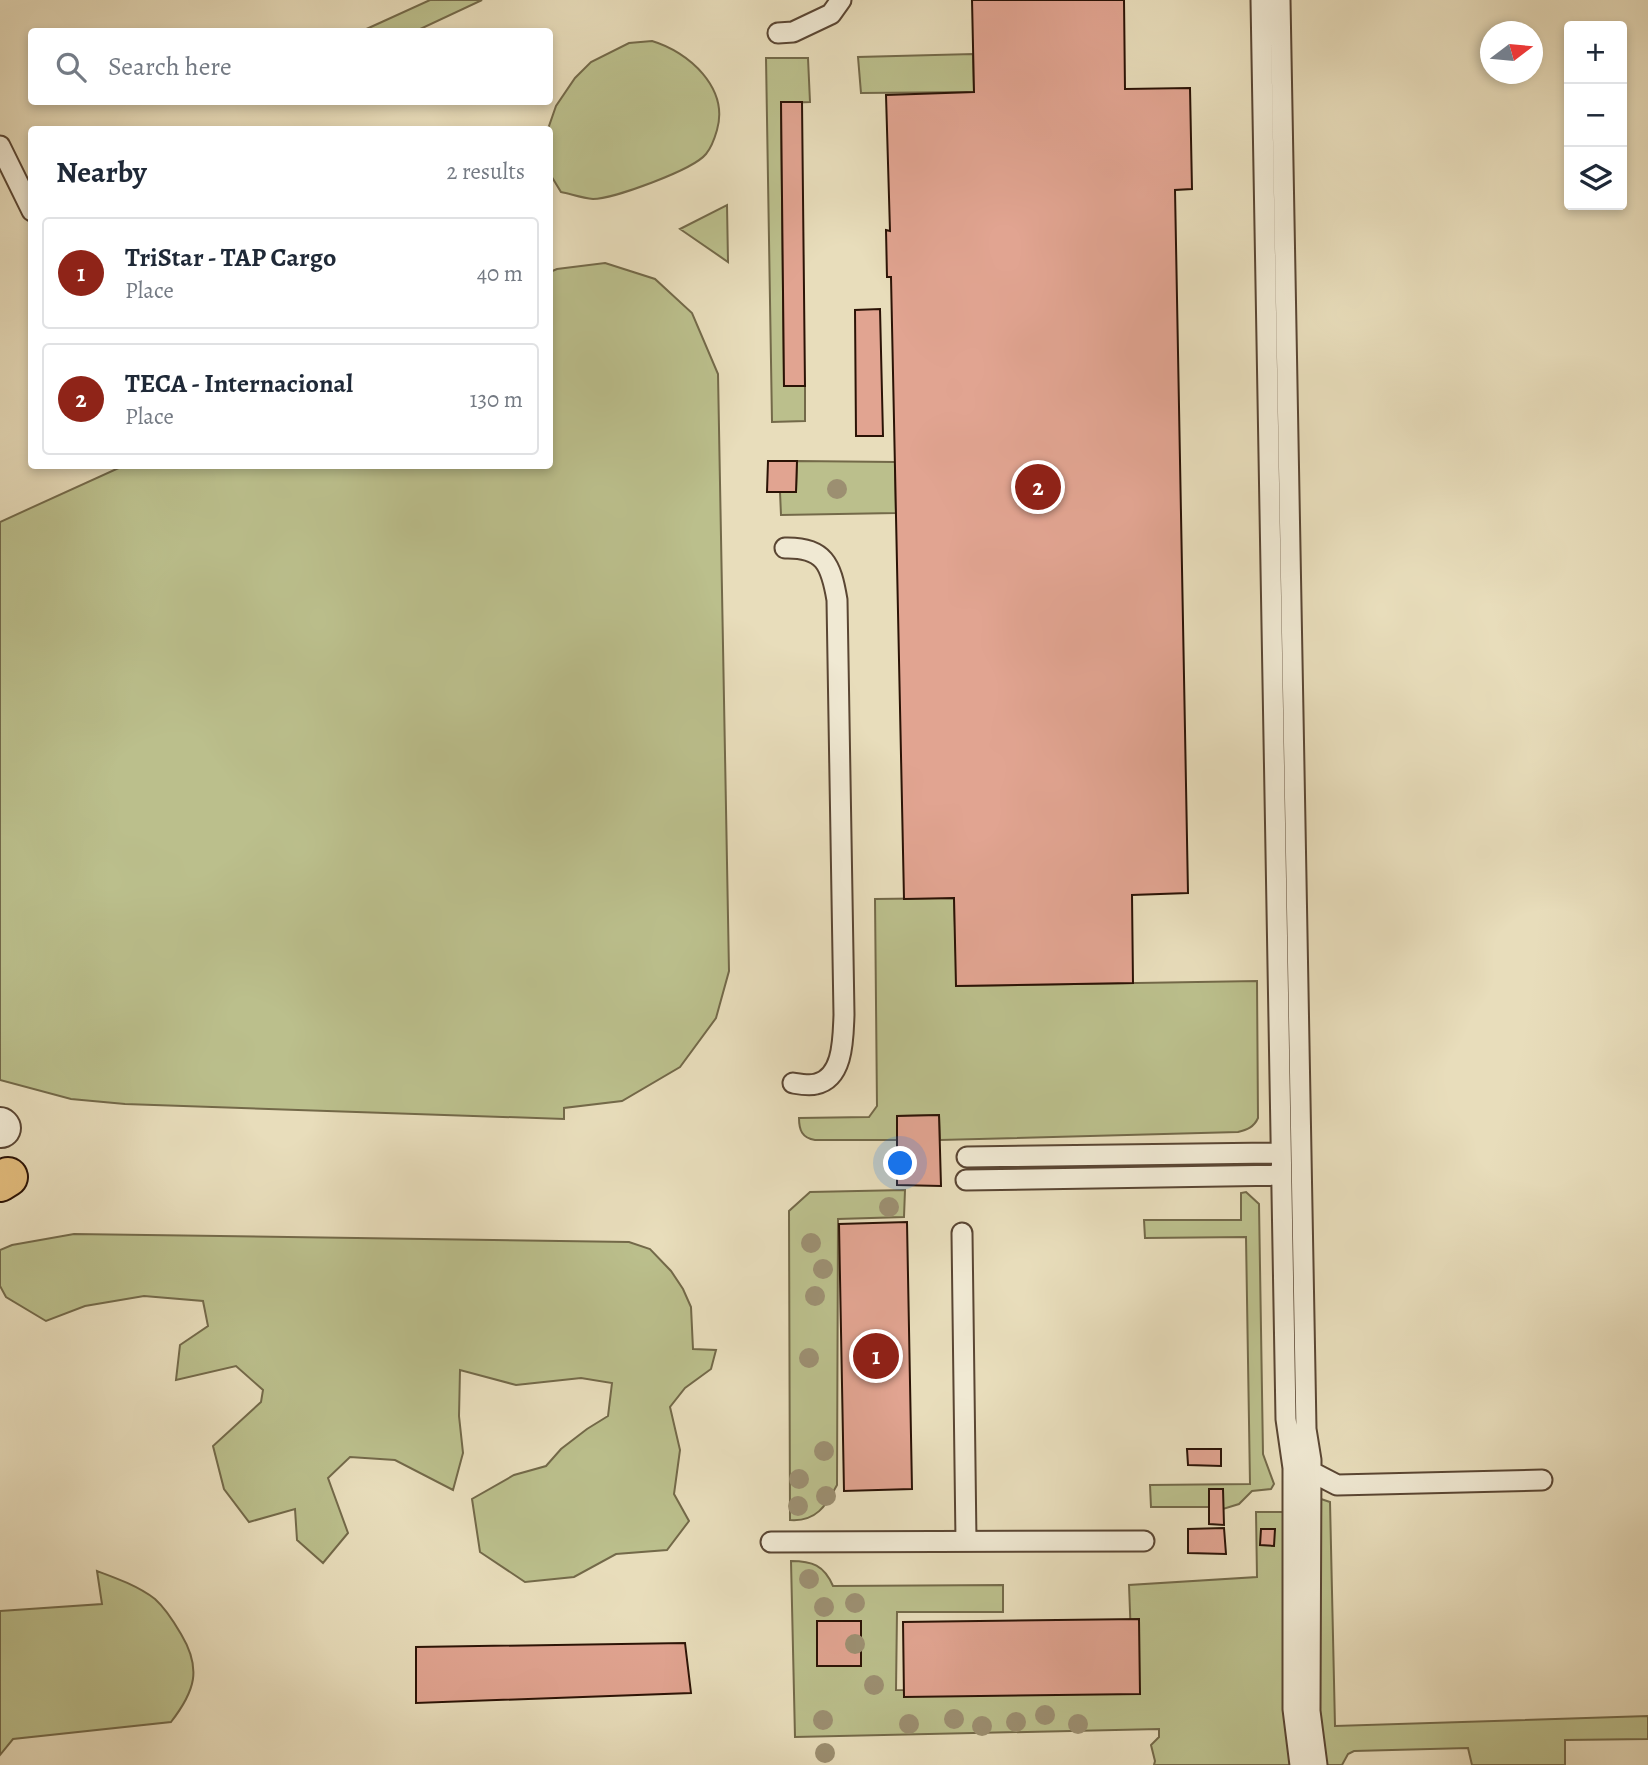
<!DOCTYPE html>
<meta charset="utf-8">
<style>
:root{--surface:#fff;--page:#f6f6f7;--text:#1f2937;--muted:#747a83;--line:#e0e1e3;--accent:#8f2418}
body{margin:0;font-family:Alegreya,serif;background:var(--page);color:var(--text)}
.controls{position:absolute;right:21px;top:21px;display:grid;overflow:hidden;border-radius:7px;box-shadow:0 4px 10px #0003}
.controls button{width:63px;height:63px;display:grid;place-items:center;padding:0;border:0;border-bottom:2px solid var(--line);background:var(--surface);color:var(--text);font:35px sans-serif}
.compass{position:absolute;left:1480px;top:21px;width:63px;height:63px;border-radius:50%;background:var(--surface);box-shadow:0 4px 10px #0003;rotate:74deg}
.you{position:absolute;left:901px;top:1164px;width:24px;height:24px;margin:-18px;border:5px solid #fff;border-radius:50%;background:#1a73e8;box-shadow:0 0 0 10px #1a73e833}
.badge{display:grid;place-items:center;width:46px;height:46px;border-radius:50%;background:var(--accent);color:#fff;font-size:23px;font-weight:700}
.pin{position:absolute;translate:-50% -50%;border:4px solid #fff;box-shadow:0 2px 7px #0006}
.list{margin:0;padding:0;list-style:none}
h2{display:flex;justify-content:space-between;align-items:center;height:91px;margin:0;padding:0 28px;font-size:30px}
h2 small{font-size:23px;font-weight:400;color:var(--muted)}
.list li{display:grid;grid-template-columns:46px 1fr auto;gap:21px;align-items:center;box-sizing:border-box;height:112px;margin:0 14px 14px;padding:0 14px;border:2px solid var(--line);border-radius:7px}
.list b{display:block;font-size:26px;white-space:nowrap}
.list p{margin:0;font-size:23px;white-space:nowrap;color:var(--muted)}
.list em{font-size:23px;font-style:normal;color:var(--muted)}
.icon{flex:none;width:38px;height:38px;fill:none;stroke:currentColor;stroke-width:2;stroke-linecap:round;stroke-linejoin:round}
.map{position:relative;flex:none;width:1648px;height:1765px;overflow:hidden}
.search{position:absolute;background:var(--surface);box-shadow:0 4px 10px #0003;left:28px;top:28px;width:525px;height:77px;display:flex;align-items:center;gap:18px;box-sizing:border-box;padding:0 24px;border-radius:7px;color:var(--muted);font-size:26px}
.panel{position:absolute;background:var(--surface);box-shadow:0 4px 10px #0003;left:28px;top:126px;width:525px;height:343px;border-radius:7px}
.map>svg:first-child{display:block}
.green{fill:#bbbf8c;stroke:#736949;stroke-width:2}
.building{fill:#e1a491;stroke:#2b1306;stroke-width:2}
.lines{fill:none;stroke-linecap:round;stroke-linejoin:round}
.service-casing{stroke:#5a4633;stroke-width:23}
.minor-casing{stroke:#5a4633;stroke-width:42}
.primary-casing{stroke:#2b1306;stroke-width:42}
.service{stroke:#f0e9d3;stroke-width:19}
.minor{stroke:#f0e9d3;stroke-width:38}
.primary{stroke:#e4be7e;stroke-width:38}
.tree{fill:#9c8f71}
</style>
<div class="map">
<svg width="1648" height="1765" viewBox="0 0 1648 1765">
<rect width="100%" height="100%" fill="#e8ddbb"/>
<filter id="stains"><feTurbulence type="fractalNoise" baseFrequency=".00286" numOctaves="4"/><feColorMatrix values="0 0 0 0 .2 0 0 0 0 .09 0 0 0 0 .02 0 0 0 .5 -.17"/></filter>
<radialGradient id="worn" r=".72"><stop offset=".6" stop-color="#630" stop-opacity="0"/><stop offset="1" stop-color="#630" stop-opacity=".3"/></radialGradient>
<path class="green" d="M430 0H482L416 31H362Z
M652 41C689 52 729 88 717 130 715 137 711 148 706 154 693 170 613 199 593 199 582 198 571 194 561 192L550 174 548 129 556 106 575 78 591 62 629 43Z
M973 54 974 92 861 93 858 57Z
M766 58H808L810 102 781 103 784 386H805V421L772 422Z
M727 205 728 262 680 229Z
M605 263 655 279 692 313 718 374 729 971 716 1018 680 1067 622 1101 564 1108V1119L125 1104 71 1099 0 1080V522L123 466H550V272L557 269Z
M797 461 895 462 896 513 781 515 780 492H796Z
M954 898 957 986 1257 981 1258 1118C1254 1127 1247 1130 1238 1132L940 1140 939 1115 897 1116V1140H815C802 1138 799 1130 799 1118L869 1117 877 1106 875 899Z
M905 1190 904 1217 838 1219 837 1485C826 1506 816 1522 790 1520L789 1211 810 1192Z
M1246 1192 1259 1204 1263 1454 1274 1484 1271 1489 1252 1491 1239 1504 1223 1509 1222 1489H1209L1210 1507H1151L1150 1485 1250 1484 1246 1237 1145 1238 1144 1220H1241V1193Z
M74 1234 629 1242 650 1249 671 1271 683 1289 691 1307 693 1349 716 1350 711 1369 685 1388 670 1407 680 1450 674 1494 689 1521 667 1550 616 1554 574 1577 525 1582 480 1552 472 1499 514 1475 546 1466 561 1449 587 1429 608 1416 612 1383 581 1378 516 1385 460 1370 459 1416 463 1453 453 1490 395 1460 350 1457 328 1478 348 1533 323 1563 297 1540 295 1509 249 1522 224 1489 213 1446 261 1402 263 1390 236 1366 176 1380 180 1345 208 1326 203 1301 144 1296 85 1306 46 1321 6 1297 0 1286V1250L12 1245Z
M1318 1498 1330 1502 1335 1726 1648 1716V1739L1565 1740V1765H1472L1468 1748 1354 1751 1348 1754 1342 1765H1325L1322 1753 1316 1671Z
M1256 1512H1286L1293 1765H1154L1155 1761 1151 1745 1159 1737V1729L795 1737 791 1561C812 1561 824 1565 833 1586L1003 1585V1612H897L896 1690 1133 1691 1129 1585 1257 1577Z
M97 1571C116 1578 138 1586 155 1599 165 1608 174 1622 181 1634 202 1669 195 1691 171 1722L13 1739 0 1755V1611L102 1604Z"/>
<path class="building" d="M972 0H1124L1125 89 1190 88 1192 189 1175 190 1188 893 1132 895 1133 983 956 986 954 898 904 899 891 277H887L886 230 890 231 886 95 974 92Z
M781 102H802L805 386H784Z
M880 309 883 436H856L855 310Z
M768 461H797L796 492H767Z
M939 1115 941 1186 897 1185V1116Z
M907 1222 912 1489 844 1491 839 1224Z
M1187 1449H1221V1466L1188 1465Z
M1209 1489H1223L1224 1525 1209 1524Z
M1224 1528 1226 1554 1188 1553V1529Z
M1261 1529H1275L1274 1546 1260 1545Z
M1139 1619 1140 1694 904 1697 903 1622Z
M817 1621H861V1666H817Z
M685 1643 691 1693 416 1703V1647Z"/>
<g class="lines">
<g class="service-casing">
<path id="service" d="M1261 0 1286 1419 1293 1468V1709L1300 1765
M1280 0 1306 1429 1311 1460 1310 1711 1317 1765
M778 33 793 32 831 14 841 0
M0 146 32 211
M785 548C824 547 831 564 837 600L844 1015C843 1037 844 1078 816 1084 809 1086 799 1084 793 1083
M967 1157 1281 1153
M966 1180 1281 1175
M962 1233 966 1541
M1310 1471 1337 1485 1542 1480
M771 1542 1144 1541"/>
</g>
<g class="minor-casing">
<path id="minor" d="M0 1127 1 1128"/>
</g>
<g class="primary-casing">
<path id="primary" d="M0 1182 8 1177"/>
</g>
<use href="#service" class="service"/>
<use href="#minor" class="minor"/>
<use href="#primary" class="primary"/>
</g>
<g class="tree">
<circle cx="837" cy="489" r="10"/>
<circle cx="889" cy="1207" r="10"/>
<circle cx="811" cy="1243" r="10"/>
<circle cx="823" cy="1269" r="10"/>
<circle cx="815" cy="1296" r="10"/>
<circle cx="809" cy="1358" r="10"/>
<circle cx="824" cy="1451" r="10"/>
<circle cx="799" cy="1479" r="10"/>
<circle cx="826" cy="1496" r="10"/>
<circle cx="798" cy="1506" r="10"/>
<circle cx="809" cy="1579" r="10"/>
<circle cx="855" cy="1603" r="10"/>
<circle cx="824" cy="1607" r="10"/>
<circle cx="855" cy="1644" r="10"/>
<circle cx="874" cy="1685" r="10"/>
<circle cx="1045" cy="1715" r="10"/>
<circle cx="954" cy="1719" r="10"/>
<circle cx="823" cy="1720" r="10"/>
<circle cx="1016" cy="1722" r="10"/>
<circle cx="909" cy="1724" r="10"/>
<circle cx="1078" cy="1724" r="10"/>
<circle cx="982" cy="1726" r="10"/>
<circle cx="825" cy="1753" r="10"/>
</g>
<rect width="100%" height="100%" filter="url(#stains)"/>
<rect width="100%" height="100%" fill="url(#worn)"/>
</svg>
<div class="controls">
<button>+</button>
<button>−</button>
<button><svg class="icon" aria-label="layers" viewBox="0 0 24 24"><path d="M12 4l9 5-9 5-9-5zM3 14l9 5 9-5"/></svg></button>
</div>
<svg class="compass" viewBox="-18 -18 36 36"><path d="M0-13l5 13h-10z" fill="#e53935"/><path d="M0 13l5-13h-10z" fill="#747a83"/></svg>
<div class="you"></div>
<div class="pin badge" style="left:876px;top:1356px">1</div>
<div class="pin badge" style="left:1038px;top:487px">2</div>
<div class="search"><svg class="icon" aria-label="search" viewBox="0 0 24 24"><circle cx="10" cy="10" r="6"/><path d="M15 15l6 6"/></svg>Search here</div>
<section class="panel">
<h2>Nearby<small>2 results</small></h2>
<ul class="list">
<li><span class="badge">1</span><div><b>TriStar - TAP Cargo</b><p>Place</p></div><em>40 m</em></li>
<li><span class="badge">2</span><div><b>TECA - Internacional</b><p>Place</p></div><em>130 m</em></li>
</ul>
</section>
</div>
